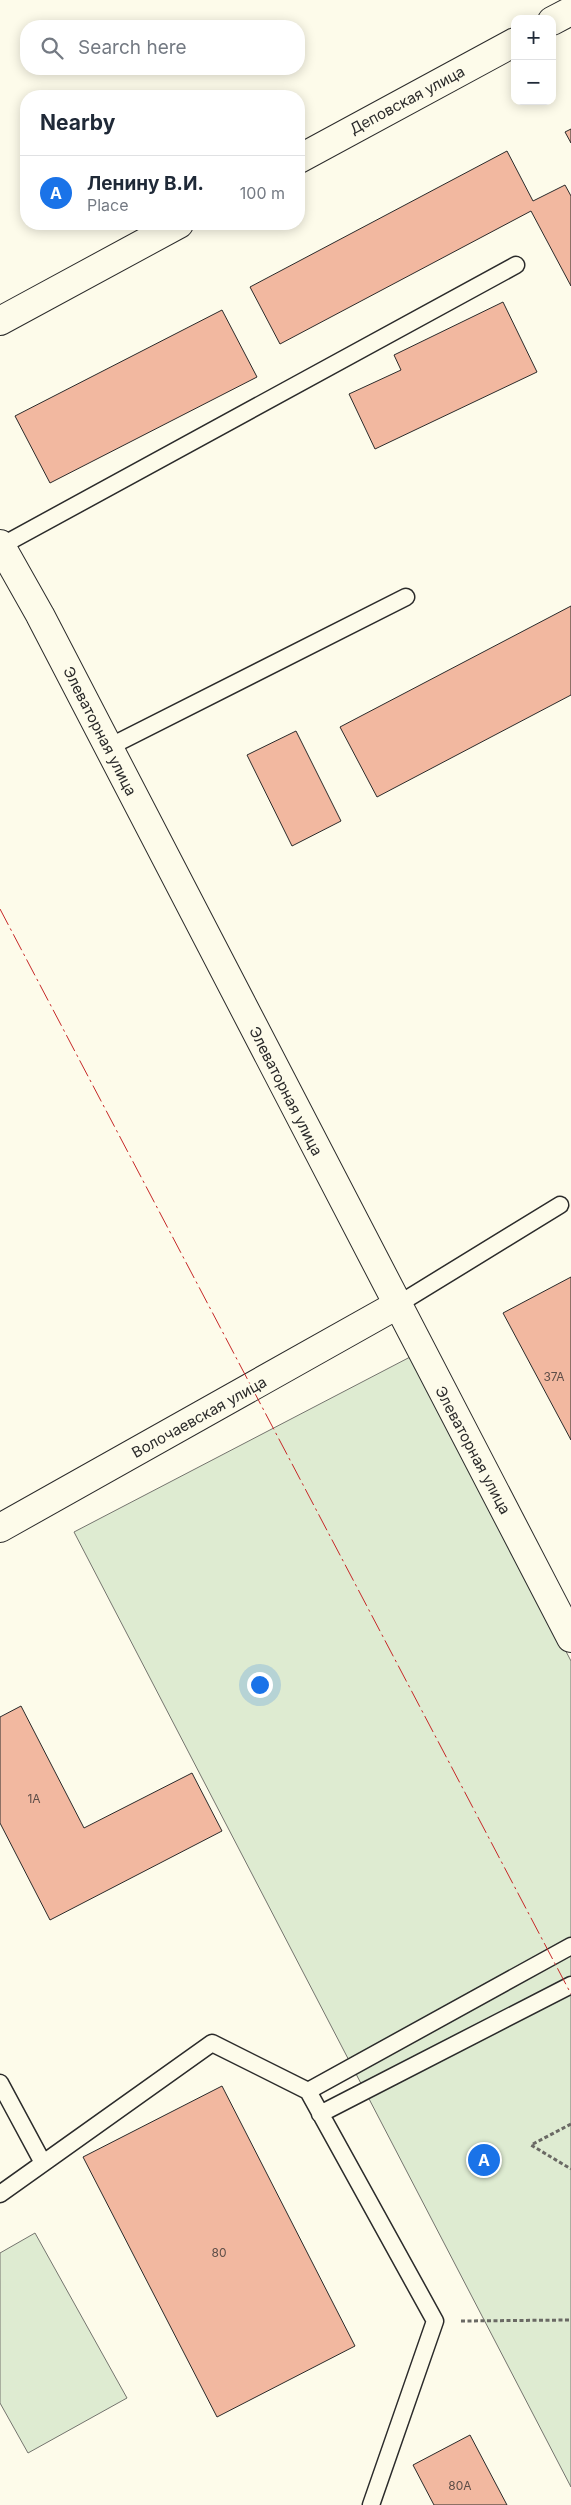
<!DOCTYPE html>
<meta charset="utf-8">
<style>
:root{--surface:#fff;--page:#f2f2f3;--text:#1f2937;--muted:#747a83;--line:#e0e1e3;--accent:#1a73e8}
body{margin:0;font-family:Inter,sans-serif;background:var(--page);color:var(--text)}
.controls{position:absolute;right:15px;top:15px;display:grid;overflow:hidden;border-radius:10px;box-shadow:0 2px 12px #0003}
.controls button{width:45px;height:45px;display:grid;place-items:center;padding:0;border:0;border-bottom:1px solid var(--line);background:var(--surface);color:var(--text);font:25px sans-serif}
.you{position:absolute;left:259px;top:1684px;width:18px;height:18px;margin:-12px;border:4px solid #fff;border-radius:50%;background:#1a73e8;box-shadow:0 0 0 8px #1a73e833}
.badge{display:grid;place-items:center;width:32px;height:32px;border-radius:50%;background:var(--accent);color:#fff;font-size:16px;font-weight:700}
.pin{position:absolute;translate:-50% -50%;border:2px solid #fff;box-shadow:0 1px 5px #0006}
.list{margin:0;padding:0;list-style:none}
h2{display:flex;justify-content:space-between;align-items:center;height:65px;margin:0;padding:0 20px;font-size:21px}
h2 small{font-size:16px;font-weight:400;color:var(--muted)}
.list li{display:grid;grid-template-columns:32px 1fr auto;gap:15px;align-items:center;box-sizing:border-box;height:75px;padding:0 20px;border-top:1px solid var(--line)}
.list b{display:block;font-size:19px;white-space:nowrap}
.list p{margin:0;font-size:16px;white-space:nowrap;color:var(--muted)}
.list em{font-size:16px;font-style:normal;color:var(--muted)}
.icon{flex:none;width:28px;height:28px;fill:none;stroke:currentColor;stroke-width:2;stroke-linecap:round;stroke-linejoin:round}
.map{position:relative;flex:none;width:571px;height:2505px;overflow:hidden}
.search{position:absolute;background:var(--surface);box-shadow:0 2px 12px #0003;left:20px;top:20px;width:285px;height:55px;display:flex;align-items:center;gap:12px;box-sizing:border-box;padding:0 18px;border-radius:20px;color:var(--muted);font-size:19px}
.panel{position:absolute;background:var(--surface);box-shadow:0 2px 12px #0003;left:20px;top:90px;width:285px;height:140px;border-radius:20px}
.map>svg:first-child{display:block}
.green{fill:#deebd1;stroke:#74746e}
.building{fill:#f2b8a0;stroke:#2b2b2b}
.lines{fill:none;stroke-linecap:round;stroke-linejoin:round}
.lane-casing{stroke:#2b2b2b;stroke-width:19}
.street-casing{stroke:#2b2b2b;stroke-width:30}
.secondary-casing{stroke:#2b2b2b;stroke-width:30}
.primary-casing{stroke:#2b2b2b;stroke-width:30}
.path{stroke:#6a6964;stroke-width:3;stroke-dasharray:4 2.5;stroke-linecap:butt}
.lane{stroke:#fdfbea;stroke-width:16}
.street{stroke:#fdfbea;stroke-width:28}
.secondary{stroke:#fdfbea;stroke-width:28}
.primary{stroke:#fdfbea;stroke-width:28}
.power{stroke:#c62828;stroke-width:1;stroke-dasharray:18 4 2.5 4;stroke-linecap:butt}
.labels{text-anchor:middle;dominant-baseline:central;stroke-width:4;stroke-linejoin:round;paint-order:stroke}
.number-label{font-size:12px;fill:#5d4e48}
.street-label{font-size:15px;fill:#2b2b2b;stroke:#fdfbea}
</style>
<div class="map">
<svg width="571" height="2505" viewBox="0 0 571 2505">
<rect width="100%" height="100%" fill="#fdfbea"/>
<path class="green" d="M412 1356 571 1661V2487L74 1532Z
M35 2233 127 2398 28 2453 0 2403V2253Z"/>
<path class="building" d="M571 129V143L565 132Z
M507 151 533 201 565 185 571 196V286L531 211 280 344 250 287Z
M503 302 537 372 375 449 349 394 401 370 394 355Z
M222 310 257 377 50 483 15 416Z
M571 606V695L377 797 340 727Z
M296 731 341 821 292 846 247 755Z
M571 1277V1440L503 1313Z
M21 1706 84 1828 192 1773 222 1831 50 1920 0 1823V1717Z
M222 2086 355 2346 217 2417 83 2157Z
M470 2435 507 2505H434L413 2465Z"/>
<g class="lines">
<g class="lane-casing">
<path id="lane" d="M1 546 516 265
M109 747 406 597
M397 1305 560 1205
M0 2083 43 2163
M308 2091 571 1946
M320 2114 571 1985
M0 2194 212 2043 308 2091 435 2321 371 2505"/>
</g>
<g class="street-casing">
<path id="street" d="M552 21 571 11
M299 159 515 42
M0 321 179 224"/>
</g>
<g class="secondary-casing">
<path id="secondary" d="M0 1528 397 1305"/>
</g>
<g class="primary-casing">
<path id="primary" d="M0 544 40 615 571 1638"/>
</g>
<path class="path" d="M571 2124 531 2145 571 2169
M461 2321 571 2320"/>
<use href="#lane" class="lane"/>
<use href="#street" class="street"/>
<use href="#secondary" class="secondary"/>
<use href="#primary" class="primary"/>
<path class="power" d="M0 909 571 1994"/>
</g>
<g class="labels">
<g class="number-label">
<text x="554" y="1376">37А</text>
<text x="34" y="1798">1А</text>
<text x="219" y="2252">80</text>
<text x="460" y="2485">80А</text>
</g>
<g class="street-label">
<text transform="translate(407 100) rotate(-28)">Деповская улица</text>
<text transform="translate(100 731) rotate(63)">Элеваторная улица</text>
<text transform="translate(286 1091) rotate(63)">Элеваторная улица</text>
<text transform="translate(199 1417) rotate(-29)">Волочаевская улица</text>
<text transform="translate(473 1450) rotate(62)">Элеваторная улица</text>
</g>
</g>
</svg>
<div class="controls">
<button>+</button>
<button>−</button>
</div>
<div class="you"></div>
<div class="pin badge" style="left:484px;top:2160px">A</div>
<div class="search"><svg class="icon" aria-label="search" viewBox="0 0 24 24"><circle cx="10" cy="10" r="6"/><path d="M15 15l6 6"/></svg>Search here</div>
<section class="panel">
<h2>Nearby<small></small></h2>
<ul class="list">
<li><span class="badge">A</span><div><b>Ленину В.И.</b><p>Place</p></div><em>100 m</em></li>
</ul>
</section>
</div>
